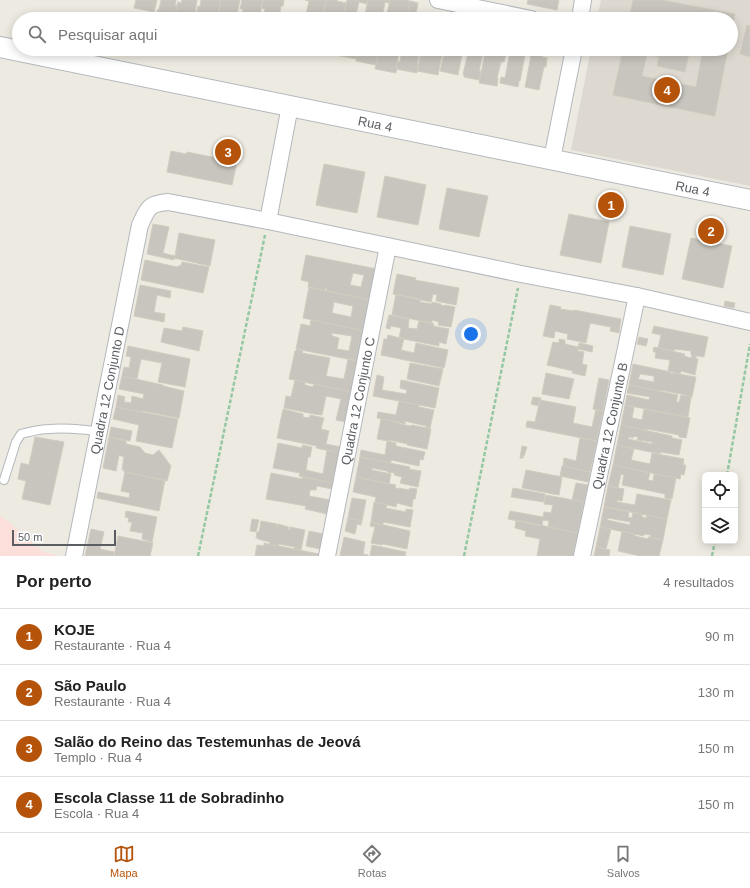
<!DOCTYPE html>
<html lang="pt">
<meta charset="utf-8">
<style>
:root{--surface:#fff;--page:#f6f6f6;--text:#222;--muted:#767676;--line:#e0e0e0;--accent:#b45309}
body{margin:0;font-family:Arial,sans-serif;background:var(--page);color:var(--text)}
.controls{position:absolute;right:12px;bottom:12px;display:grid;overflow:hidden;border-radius:6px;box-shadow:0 2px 10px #0003}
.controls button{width:36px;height:36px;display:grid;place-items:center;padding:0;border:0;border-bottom:1px solid var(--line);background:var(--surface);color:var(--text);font:20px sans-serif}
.scale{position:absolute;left:12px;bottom:10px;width:104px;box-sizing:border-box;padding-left:4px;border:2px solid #5a5e63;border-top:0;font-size:11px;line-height:14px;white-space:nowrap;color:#5a5e63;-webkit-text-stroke:3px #fff;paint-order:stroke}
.you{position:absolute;left:471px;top:334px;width:14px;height:14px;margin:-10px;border:3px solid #fff;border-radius:50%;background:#1a73e8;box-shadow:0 0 0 6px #1a73e833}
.badge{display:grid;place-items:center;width:26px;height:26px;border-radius:50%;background:var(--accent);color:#fff;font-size:13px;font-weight:700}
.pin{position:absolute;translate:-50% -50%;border:2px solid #fff;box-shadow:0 1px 4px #0006}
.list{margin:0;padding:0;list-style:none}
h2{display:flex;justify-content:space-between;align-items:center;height:52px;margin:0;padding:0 16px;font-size:17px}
h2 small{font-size:13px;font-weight:400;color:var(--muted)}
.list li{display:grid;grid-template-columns:26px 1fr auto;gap:12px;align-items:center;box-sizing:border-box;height:56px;padding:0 16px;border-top:1px solid var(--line)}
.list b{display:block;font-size:15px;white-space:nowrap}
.list p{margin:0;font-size:13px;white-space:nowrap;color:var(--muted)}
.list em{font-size:13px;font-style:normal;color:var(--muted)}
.icon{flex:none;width:22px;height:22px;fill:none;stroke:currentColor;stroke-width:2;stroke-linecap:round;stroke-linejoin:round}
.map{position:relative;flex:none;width:750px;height:556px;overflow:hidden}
.search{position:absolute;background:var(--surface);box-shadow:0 2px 10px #0003;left:12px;right:12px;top:12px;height:44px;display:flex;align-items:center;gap:10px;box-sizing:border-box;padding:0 14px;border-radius:22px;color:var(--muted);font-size:15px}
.sheet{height:276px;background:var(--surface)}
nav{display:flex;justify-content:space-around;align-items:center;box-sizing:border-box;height:56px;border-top:1px solid var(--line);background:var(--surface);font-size:11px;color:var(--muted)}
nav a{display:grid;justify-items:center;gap:2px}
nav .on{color:var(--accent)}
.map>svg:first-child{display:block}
.education{fill:#ded9d0}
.medical{fill:#fcdedb}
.building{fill:#c8c5be;stroke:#d2ccbf;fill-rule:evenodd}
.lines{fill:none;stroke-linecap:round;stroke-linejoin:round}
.service-casing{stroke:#b4b8bc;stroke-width:10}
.minor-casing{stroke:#b4b8bc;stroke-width:18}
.tertiary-casing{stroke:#b4b8bc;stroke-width:22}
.path{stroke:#94c8a2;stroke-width:2.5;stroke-dasharray:4 2;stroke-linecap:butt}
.service{stroke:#fff;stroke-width:8}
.minor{stroke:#fff;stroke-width:16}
.tertiary{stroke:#fff;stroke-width:20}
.labels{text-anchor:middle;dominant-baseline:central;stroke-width:4;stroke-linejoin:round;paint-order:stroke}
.street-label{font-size:13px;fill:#5a5e63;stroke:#fff}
</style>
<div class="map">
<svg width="750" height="556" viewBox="0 0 750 556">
<rect width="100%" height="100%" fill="#edeae1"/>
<path class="education" d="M601 0H750V186L571 150 591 49H731V19H597Z"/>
<path class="medical" d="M0 515 43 552 61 556H0Z"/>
<path class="building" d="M136 0H157L154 12 134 8Z
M161 0H176L175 5H177L175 17 157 13 158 9 159 10Z
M182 0H197L194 19H174L178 2 181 3Z
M201 0H221L217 19H195L198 6 200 7Z
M221 0H240L236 19H217Z
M242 0H263L259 19H238L239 16H242L243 9H240Z
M263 0H284L283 6H281L279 19H263L265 9 261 8Z
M305 0H326L322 19H305L309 1Z
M326 0H337V1L346 3 343 19H324L325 12H324Z
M347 0H368L367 4 359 2 355 19H343Z
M368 0H390L389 3 385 2 383 12 387 13 386 19H364Z
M390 0H405L410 1 407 19H386Z
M528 0H559L557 10 527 4Z
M633 0H662L735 14 731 33V19H629Z
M410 1 418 3 415 19H407Z
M451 9 471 13 470 19H449Z
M747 25 750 26V57L740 54Z
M316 49H337L336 55 316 51Z
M337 49H357L356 54H357L356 59 336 55Z
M358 49H379L376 65 356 61Z
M379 49H399L396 73 375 69Z
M402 49H420L417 65H418L417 73 396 69 398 61 400 62Z
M422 49H443L438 75 417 71Z
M445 49H463L458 75 440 71Z
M467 49H484L479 71H481L479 80 464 77V75L463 74 469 49Z
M501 49H507L504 62H501L497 78H498L497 86 479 83 485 53 499 56Z
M507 49H528L526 55H525L520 81H519L518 87 500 83 501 77 505 78 510 52 506 51Z
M528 49H549V52L543 51 542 57 547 58 546 67H544L539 90 525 87 531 56 526 55Z
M623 49H690L685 72 657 66 659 57 647 54 642 76 696 87 703 49H728L715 115 714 116 613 95Z
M171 151 186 154 187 152 237 162 232 185 167 172Z
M324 164 365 172 357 213 316 205Z
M385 176 426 185 418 225 377 217Z
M447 188 488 196 479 237 439 229Z
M569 214 609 222 601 263 560 255Z
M153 224 169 227 163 253 175 256 179 233 215 240 210 266 174 258V260L147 254Z
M630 226 671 234 663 275 622 267Z
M691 238 732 246 723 288 682 279Z
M306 255 377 269 371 300 326 291 327 289 325 288V291L308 287 309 282 301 280ZM353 273 364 275 361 287 350 285Z
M145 260 177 267 181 265 182 262 209 267 203 293 141 280Z
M397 274 416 278 415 280 459 288 456 305 436 301 437 295 433 294 431 302 393 294Z
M140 285 171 291 170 298 157 295 154 312 165 314 164 322 134 316Z
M309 287 371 300 364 331 303 318ZM334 302 353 306 351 317 332 313Z
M396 294 420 299V302L432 304V302L441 304V305L445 306V305L455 307 451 327 438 325 439 322 432 320V323L392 315Z
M725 301 735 303 734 308 724 306Z
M550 305 561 307 560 309 574 311V310L621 319 619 333 610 331 611 327 590 323 586 343 567 339 568 334 555 331 554 338 543 336Z
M389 315 409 319 408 328 417 329 419 321 434 324 433 326 449 329 446 344 439 342V346L399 338 401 328 391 326 390 329 386 328Z
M311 320 364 331 358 361 296 349 301 324 310 326ZM332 333 352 336 349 351 337 349 339 338 332 336Z
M654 326 708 337 704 357 691 355V351L675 349 674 351 658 348 661 335 652 333Z
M183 327 203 331 199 351 161 342 164 328 182 331Z
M388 335 404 339 401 350 414 353 416 343 448 350 444 368 381 355 384 339H387Z
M639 337 648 339 646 346 637 344Z
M559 339 565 340V344L578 347 579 343 593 346 592 352 578 349V351L584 352 582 364 587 365 585 376 572 373 573 371 547 365 553 342 559 343Z
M128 346 190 359 185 387 158 382 162 363 141 359 137 379 122 376 124 367 129 368 131 357 126 356Z
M654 347 685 354 684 356 691 358 692 355 696 356V359H698L695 375 681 371 680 374 668 371 670 360 655 358 656 352H653Z
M297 349 303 350 302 353 330 358 326 376 344 379 348 359 358 361 352 392 289 379 295 351H296Z
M410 363 443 369 439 386 407 379Z
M633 364 671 372V374H672L673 373 696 377 692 397 686 396V395L660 390V391L629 385ZM640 374 654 376V382L638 379Z
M546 373 574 379 569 399 542 394Z
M377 375 384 377 382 390 406 394 407 390 400 388 401 380 439 388 435 408 373 396Z
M122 376 163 385V386L184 391 179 418 143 411V412L116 407 118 395 125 397 124 402 131 403 132 396 143 399 144 394 119 389Z
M599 378 609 380 603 411 593 409Z
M295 380 305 382V385L313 387 314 384 352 392 346 422 336 420 341 399 326 396 322 415 314 414 284 408 286 396 291 397Z
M629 385 678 395 676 402H679L681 395 691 397 688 417 625 405 627 395 649 400 650 397 627 393Z
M533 397 541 398 539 406 531 404Z
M540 400 576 407 573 423 592 427 596 409 603 411 597 441 526 427 527 421 535 422Z
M399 401 419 405V407L434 410 430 428H426V426L405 421V424L377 418 378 412 396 415Z
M625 405 634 407 632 418 642 420 644 409 690 418 686 438 679 437V435L647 429V431L621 425Z
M116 407 178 419 172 448 136 441 139 425 113 419Z
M283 409 303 414V417L309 418 310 415 324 418 321 429 329 431 326 444 341 447 339 453 316 448 317 446 277 438Z
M381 419 400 422 399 424 411 426 412 425 431 429 427 449 407 445 408 444 389 440 388 441 377 439Z
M621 425 672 436V438L682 440 679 455 660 452V454L617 445ZM634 436 638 437 637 440 652 442V444L628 439 629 437 633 438Z
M111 427 132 431 130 441 109 437Z
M35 437 64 442 50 505 22 499 26 481 18 479 21 463 29 465Z
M109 437 126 441V444L140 447 145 453 153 455 159 450 171 466 167 481 124 472V470H122L124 457 119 455 116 471 103 468Z
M580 438 597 441 590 472 563 466 564 458 576 461Z
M387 441 396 443V446L425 452 423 460 420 459 419 466 391 460V463L360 457 361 450 385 455Z
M278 443 302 448V445L312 447 310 457H308L306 470 323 474 327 450 339 453 333 483 299 476 300 473 273 468Z
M617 445 634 449 631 460 650 464 652 453 684 459 683 465H686L684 475 681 474 680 479 613 465Z
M522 446 527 447 524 456H522V457H524L523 458H520Z
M360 457 410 467 409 469 421 471 418 487 400 483 402 477 394 475 395 473 387 472V471L372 468V470L391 474 389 484 356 477Z
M613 465 650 473 648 480 653 481 654 474 676 478 672 499 665 498V494L622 485 624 475 621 474 618 488 608 486Z
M562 466 590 472 588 482 560 476Z
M526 470 562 477 559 495 522 488Z
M125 472 165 480 159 511 97 498 98 492 129 498 130 493 121 491Z
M271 473 302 479V477L333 483 332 489 317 486 316 490H310L309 496 330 500 327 514 305 509 306 506 266 499Z
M356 477 396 485 395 488 399 489V488L409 490 410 488 417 489 415 499H413L412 507 397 503 396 507 375 502 376 497 353 492Z
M576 483 588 485 584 502 572 500Z
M608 486 624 489 622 501 617 500V502L635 505 637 494 671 500 667 519 604 507Z
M513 488 545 494 544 502 511 497Z
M546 495 584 502 578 533 548 527 549 521 543 520 542 526 508 519 510 511 543 517 544 512 551 513 553 505 544 504Z
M352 498 366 500 362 521 348 518Z
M374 502 387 505 386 508 406 512V509L413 510 410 527 383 522V525L371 522Z
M604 507 629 511 628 517 632 518 633 512 642 514V517L646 518 647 515 667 519 663 540 650 537 651 535 644 534V536L600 527ZM608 518 630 522V525L607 520Z
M126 511 157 517 152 542 142 539 143 533 130 531 132 522H128L129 518 125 517Z
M348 518 362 521 361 525 357 524 355 534 345 531Z
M252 519 259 520 256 532 250 531Z
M516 520 578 533 573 556H537L540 539 525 536 526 531 515 528Z
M261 521 277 524 276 527H277L278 524 289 527 288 529 290 530V527L305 530 301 550 294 549 295 547 279 544 278 546 270 544V542L258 539V538H256L257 532H259Z
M371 522 410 531 407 549 383 544 382 545 371 543 375 527 370 526Z
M600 527 611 529 606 549 596 547Z
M91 529 104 532 100 549 114 552 113 556H85Z
M309 531 323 534 320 549 306 546Z
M622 531 635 534V536L648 539V537L663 540 659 556H640L618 551Z
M118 536 153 543 150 556H114Z
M344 537 365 542 363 554 368 555V556H340Z
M264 543 319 554V556H255L257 545 264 546Z
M372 545 406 552 405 556H370Z
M596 547 610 550 609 556H594Z"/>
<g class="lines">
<g class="service-casing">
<path id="service" d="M4 480 16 442 21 434C30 432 39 429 49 429 65 427 83 430 99 431"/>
</g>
<g class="minor-casing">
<g id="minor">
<path d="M438 0 531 19"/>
<path d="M580 19 583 0"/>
<path d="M552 159 574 49"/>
<path d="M268 221 290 106"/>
<path id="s1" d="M74 556 140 225C148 208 148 204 168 202L268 221 521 274 637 296 750 322"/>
<path id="s2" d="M327 556 388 246"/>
<path id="s3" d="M582 556 637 296"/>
</g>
</g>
<g class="tertiary-casing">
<g id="tertiary">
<path id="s4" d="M0 47 750 200"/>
</g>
</g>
<path class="path" d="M727 475 750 344
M198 556 265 235
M464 556 518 288
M712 556 715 541"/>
<use href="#service" class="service"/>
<use href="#minor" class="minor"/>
<use href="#tertiary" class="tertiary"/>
</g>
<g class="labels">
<g class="street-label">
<text stroke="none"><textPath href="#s4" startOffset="383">Rua 4</textPath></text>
<text stroke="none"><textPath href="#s4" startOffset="707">Rua 4</textPath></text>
<text stroke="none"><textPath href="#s1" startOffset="169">Quadra 12 Conjunto D</textPath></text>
<text stroke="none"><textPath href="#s2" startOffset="158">Quadra 12 Conjunto C</textPath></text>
<text stroke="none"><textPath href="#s3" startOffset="133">Quadra 12 Conjunto B</textPath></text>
</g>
</g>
</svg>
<div class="controls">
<button><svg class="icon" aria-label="locate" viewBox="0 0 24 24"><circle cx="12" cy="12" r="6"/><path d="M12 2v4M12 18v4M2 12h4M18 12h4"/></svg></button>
<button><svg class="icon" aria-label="layers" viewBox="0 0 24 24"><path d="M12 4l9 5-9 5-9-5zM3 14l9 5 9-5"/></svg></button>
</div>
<div class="scale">50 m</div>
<div class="you"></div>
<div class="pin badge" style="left:611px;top:205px">1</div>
<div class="pin badge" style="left:711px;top:231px">2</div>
<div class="pin badge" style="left:228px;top:152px">3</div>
<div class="pin badge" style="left:667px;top:90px">4</div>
<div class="search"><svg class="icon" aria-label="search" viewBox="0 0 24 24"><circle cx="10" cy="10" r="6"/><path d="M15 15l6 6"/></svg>Pesquisar aqui</div>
</div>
<section class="sheet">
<h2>Por perto<small>4 resultados</small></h2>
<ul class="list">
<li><span class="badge">1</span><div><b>KOJE</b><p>Restaurante · Rua 4</p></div><em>90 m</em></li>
<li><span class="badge">2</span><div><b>São Paulo</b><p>Restaurante · Rua 4</p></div><em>130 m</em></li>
<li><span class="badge">3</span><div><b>Salão do Reino das Testemunhas de Jeová</b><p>Templo · Rua 4</p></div><em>150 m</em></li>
<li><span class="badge">4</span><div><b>Escola Classe 11 de Sobradinho</b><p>Escola · Rua 4</p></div><em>150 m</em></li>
</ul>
</section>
<nav>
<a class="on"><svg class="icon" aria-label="map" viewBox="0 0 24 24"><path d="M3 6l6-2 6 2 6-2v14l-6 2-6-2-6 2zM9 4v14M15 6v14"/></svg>Mapa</a>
<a><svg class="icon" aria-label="directions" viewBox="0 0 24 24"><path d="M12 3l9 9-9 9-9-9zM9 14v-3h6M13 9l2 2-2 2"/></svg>Rotas</a>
<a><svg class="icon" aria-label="saved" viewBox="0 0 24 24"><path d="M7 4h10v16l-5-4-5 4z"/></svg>Salvos</a>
</nav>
